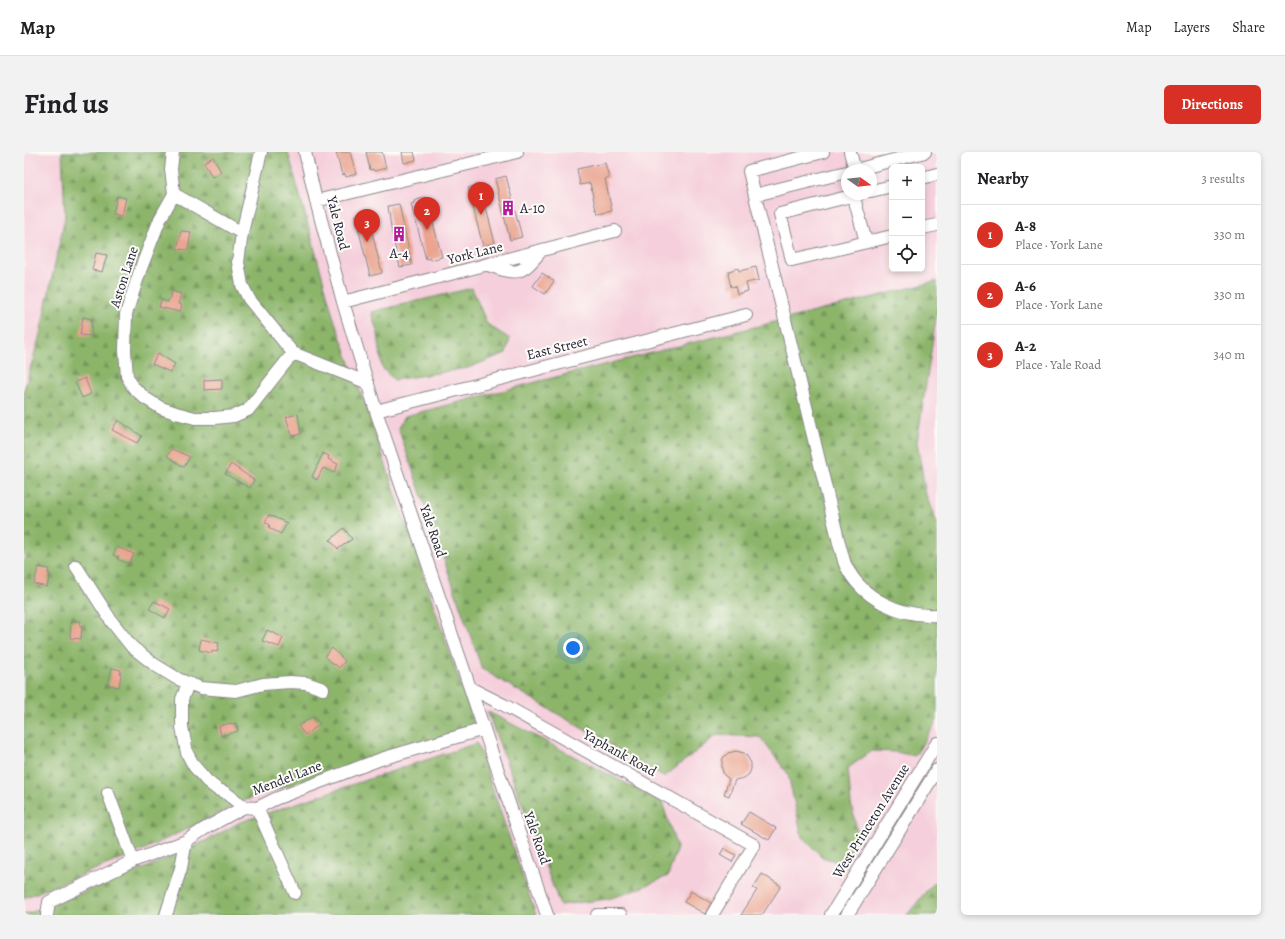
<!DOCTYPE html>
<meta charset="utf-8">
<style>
:root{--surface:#fff;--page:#f2f2f2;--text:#202124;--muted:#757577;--line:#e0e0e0;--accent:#d93025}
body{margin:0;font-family:Alegreya,serif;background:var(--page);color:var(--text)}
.controls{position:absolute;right:12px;top:12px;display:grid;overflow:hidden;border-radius:6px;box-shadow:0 2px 6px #0003}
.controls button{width:36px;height:36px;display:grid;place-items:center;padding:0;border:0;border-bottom:1px solid var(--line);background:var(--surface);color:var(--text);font:20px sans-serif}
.compass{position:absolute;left:817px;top:12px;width:36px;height:36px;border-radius:50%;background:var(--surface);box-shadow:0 2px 6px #0003;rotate:105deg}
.you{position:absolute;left:549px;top:496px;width:14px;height:14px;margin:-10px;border:3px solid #fff;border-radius:50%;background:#1a73e8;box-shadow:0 0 0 6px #1a73e833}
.badge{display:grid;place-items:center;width:26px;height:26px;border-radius:50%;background:var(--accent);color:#fff;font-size:13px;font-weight:700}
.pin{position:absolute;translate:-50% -33px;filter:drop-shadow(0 1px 2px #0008)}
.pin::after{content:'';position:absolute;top:21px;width:14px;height:12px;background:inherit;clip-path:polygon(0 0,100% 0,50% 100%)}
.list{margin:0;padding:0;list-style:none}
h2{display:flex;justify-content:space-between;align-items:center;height:52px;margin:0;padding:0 16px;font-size:17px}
h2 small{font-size:13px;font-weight:400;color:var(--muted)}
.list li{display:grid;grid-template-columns:26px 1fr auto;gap:12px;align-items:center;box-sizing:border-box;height:60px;padding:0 16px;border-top:1px solid var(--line)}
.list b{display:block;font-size:15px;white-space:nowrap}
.list p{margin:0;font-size:13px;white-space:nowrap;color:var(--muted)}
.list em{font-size:13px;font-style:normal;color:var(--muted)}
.icon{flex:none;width:22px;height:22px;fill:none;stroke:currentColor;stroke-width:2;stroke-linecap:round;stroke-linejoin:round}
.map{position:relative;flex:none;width:913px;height:763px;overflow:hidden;border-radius:6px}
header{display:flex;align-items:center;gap:24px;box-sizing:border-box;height:56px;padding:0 20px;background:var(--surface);border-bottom:1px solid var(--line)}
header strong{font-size:19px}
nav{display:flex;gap:22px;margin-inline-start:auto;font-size:14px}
.intro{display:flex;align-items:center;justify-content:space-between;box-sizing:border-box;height:96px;padding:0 24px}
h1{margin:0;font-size:28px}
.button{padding:10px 18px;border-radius:6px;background:var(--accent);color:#fff;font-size:14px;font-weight:700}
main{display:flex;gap:24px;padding:0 24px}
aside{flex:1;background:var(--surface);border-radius:6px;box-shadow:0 2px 6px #0003}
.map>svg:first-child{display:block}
.built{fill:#f5cfdb;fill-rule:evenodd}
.forest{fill:url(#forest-firs);stroke:#576c53}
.building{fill:#eaa490}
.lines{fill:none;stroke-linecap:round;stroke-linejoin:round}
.minor-casing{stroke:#8d888c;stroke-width:14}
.minor{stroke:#fff;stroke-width:12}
.labels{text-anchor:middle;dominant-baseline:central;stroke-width:4;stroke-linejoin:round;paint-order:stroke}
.poi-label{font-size:14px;fill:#22223b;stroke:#fdfcf7;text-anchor:start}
.street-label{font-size:14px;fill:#22223b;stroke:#fdfcf7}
</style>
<header>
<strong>Map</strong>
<nav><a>Map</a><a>Layers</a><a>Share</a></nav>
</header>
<div class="intro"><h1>Find us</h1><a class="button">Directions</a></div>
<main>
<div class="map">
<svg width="913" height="763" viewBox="0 0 913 763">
<defs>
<pattern id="forest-firs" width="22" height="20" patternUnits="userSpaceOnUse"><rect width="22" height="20" fill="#8cb56b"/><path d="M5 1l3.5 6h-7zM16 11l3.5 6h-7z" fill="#729359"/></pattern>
</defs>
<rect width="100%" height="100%" fill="#fdfcf7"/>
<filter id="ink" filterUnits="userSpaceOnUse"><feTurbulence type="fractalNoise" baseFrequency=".025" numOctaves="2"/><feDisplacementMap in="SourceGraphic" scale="8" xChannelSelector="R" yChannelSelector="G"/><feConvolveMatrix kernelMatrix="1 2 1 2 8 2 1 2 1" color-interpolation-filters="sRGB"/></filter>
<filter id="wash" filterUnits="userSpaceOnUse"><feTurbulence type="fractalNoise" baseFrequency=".012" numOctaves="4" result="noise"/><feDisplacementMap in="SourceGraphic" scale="16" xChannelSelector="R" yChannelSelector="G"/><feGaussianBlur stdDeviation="0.9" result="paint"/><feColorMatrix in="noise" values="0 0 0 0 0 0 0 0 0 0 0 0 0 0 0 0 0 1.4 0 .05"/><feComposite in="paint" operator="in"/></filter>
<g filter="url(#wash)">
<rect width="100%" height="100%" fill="#f8eedd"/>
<path class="built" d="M0 0H913V763H0ZM868 15H898V117H868ZM823 18H847V42H823Z"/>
<path class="forest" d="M38 0H264L310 167 342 255 451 574 229 645 119 698 0 746V238L15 186 41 65Z
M913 129V161L893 290 902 343 913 371V569L891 604 872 600 848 599 824 616 827 652 835 685 820 712 798 705 778 685 764 622 736 585 693 583 640 625 458 517 374 276 381 264 516 229Z
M448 136 463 172 486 187 482 201 444 216 370 228 358 216 354 182 347 160Z
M463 559 638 650 653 696 644 724 612 738 584 747 536 753Z
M453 591 512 763H0C73 734 148 710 216 670Z
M913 729V763H883L904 737Z"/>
<g id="blocks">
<path class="building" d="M312 0H326L332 22 322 25 321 22 318 23Z
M342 0H358L362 16 350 19 349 17 346 18Z
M378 0H390L392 8 380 11Z
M189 5 197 20 188 25 180 10Z
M581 11 585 26 581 27 588 59 574 62 573 57 572 58 566 31 556 33 553 17Z
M482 24 498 85 486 88 471 27Z
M456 32 471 91 459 94 444 36Z
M93 44 102 46 98 64 89 62Z
M402 45 418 105 406 108V106L402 107 387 52 390 51V49Z
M375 52 388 113 376 115 368 82 364 54Z
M343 60 358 121 346 124 332 67V63Z
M157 79 167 80 164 98 153 97Z
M72 101 83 103 78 120 68 118Z
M732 115 735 128 722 131 724 139 713 142 711 134 707 135 704 122H705V119L714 116 715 119Z
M518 121 530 129 521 142 509 134Z
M148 139 157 142 154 152 158 153 156 160 135 155 137 148 144 150Z
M59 165 68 167 67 184 56 183Z
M134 201 151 212 146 220 128 212Z
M61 226 67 242 58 246 51 230Z
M198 227V237L180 238V228Z
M274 262 277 282 268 284 262 265Z
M94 268 118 284 113 291 88 278Z
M148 297 166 305 160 315 143 304Z
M299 301 305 304 304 307 314 312 310 321 299 316 293 328 288 325Z
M207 312 230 328 226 336 201 322Z
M245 363 263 371 257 382 245 376 246 373 241 370Z
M320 376 328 387 314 397 306 388Z
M93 395 110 402 105 412 93 407 94 405 89 403Z
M15 415 25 417 24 422H26L23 435 10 432 14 416Z
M130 449 146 457 141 466 125 457Z
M47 469H57L56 474H58L57 487 46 486Z
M243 478 258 485 259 486 255 495 238 489Z
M177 487 195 491 193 500 188 499V501L175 498Z
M308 496 321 509 315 516 311 512 310 513 301 504Z
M88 516 97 518 96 522H97L95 535 84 533Z
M290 564 296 572 281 583 274 574Z
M207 571V572L212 571 214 579 197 584 195 574Z
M712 599 720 601 723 604 727 611V617L725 622 720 626 711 628 705 644 700 642 705 627 700 623 698 617V610L699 606 704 601Z
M725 660 752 676 745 688 717 672Z
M700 696 712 703 708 710 696 703Z
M738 722 757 734 738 763H717L733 738 729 736Z
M667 739 687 751 681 762 660 750Z"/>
</g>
</g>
<g filter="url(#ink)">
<use href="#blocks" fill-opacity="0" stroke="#8d888c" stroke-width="1"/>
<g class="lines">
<g class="minor-casing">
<path id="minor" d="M149 0 147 17 150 42 136 67 117 116 102 162 101 199 103 224 109 235 121 246 137 256 152 261 171 266H191L210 264 224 258 269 201 225 147 218 133 214 110 218 81 237 0
M281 0 292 49 319 150 352 259 523 763
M799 0 725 19 816 395C818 400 819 407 821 412 837 447 877 465 913 463
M826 0 831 18
M831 18 901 0
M898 26 913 22
M847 39 868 34
M150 42 218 81
M829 42 842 90
M835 42 756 62 768 108 868 84
M731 43 823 20
M292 49 493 0
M898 76 913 73
M464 113C494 123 496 124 517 99
M319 150 591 79
M269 201 344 231
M352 259 722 163
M52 414 88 470 108 495 131 513 154 527 177 536 212 539 239 532 266 530 282 531 299 537
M164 532 158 547V575L163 601 170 614 183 629 193 637 202 641 220 655 233 656 251 647 357 607 460 577
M446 536 480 553 730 693 688 763
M84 641 109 709
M233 656 271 741
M23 763 25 750 109 709 162 689 180 677 220 655
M142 763 157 716 162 689
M573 763H597
M807 763 913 591
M823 763 913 618"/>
</g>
<use href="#minor" class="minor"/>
</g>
</g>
<defs>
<g id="building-bare" transform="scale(1.2)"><path d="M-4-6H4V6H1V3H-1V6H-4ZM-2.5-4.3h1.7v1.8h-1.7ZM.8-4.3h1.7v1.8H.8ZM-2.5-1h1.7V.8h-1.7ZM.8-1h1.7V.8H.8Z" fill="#b5179e" stroke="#fdfcf7" stroke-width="2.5" paint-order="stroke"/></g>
</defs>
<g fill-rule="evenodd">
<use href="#building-bare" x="484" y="56"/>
<use href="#building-bare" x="375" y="82"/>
</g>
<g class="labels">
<g class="poi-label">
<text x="496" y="56">A-10</text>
<text x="375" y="101" text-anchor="middle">A-4</text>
</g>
<g class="street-label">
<text transform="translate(314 71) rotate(76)">Yale Road</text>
<text transform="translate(451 101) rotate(-14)">York Lane</text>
<text transform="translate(100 125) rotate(-72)">Aston Lane</text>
<text transform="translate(533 196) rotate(-14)">East Street</text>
<text transform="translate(409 379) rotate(71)">Yale Road</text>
<text transform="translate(596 601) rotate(29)">Yaphank Road</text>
<text transform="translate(263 626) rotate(-21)">Mendel Lane</text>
<text transform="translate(847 669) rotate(-58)">West Princeton Avenue</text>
<text transform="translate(513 686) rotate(71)">Yale Road</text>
</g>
</g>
</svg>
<div class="controls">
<button>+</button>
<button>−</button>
<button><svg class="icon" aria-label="locate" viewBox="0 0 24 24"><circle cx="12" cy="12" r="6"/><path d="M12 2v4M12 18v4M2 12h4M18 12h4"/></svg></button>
</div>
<svg class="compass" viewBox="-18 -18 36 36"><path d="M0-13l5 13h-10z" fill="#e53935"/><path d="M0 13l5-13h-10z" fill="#757577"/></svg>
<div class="you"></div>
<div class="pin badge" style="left:457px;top:63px">1</div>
<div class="pin badge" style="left:403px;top:78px">2</div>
<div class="pin badge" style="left:343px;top:90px">3</div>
</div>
<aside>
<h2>Nearby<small>3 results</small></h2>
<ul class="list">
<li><span class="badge">1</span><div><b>A-8</b><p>Place · York Lane</p></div><em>330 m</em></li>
<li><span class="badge">2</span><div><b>A-6</b><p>Place · York Lane</p></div><em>330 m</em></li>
<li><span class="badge">3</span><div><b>A-2</b><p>Place · Yale Road</p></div><em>340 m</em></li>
</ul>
</aside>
</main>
